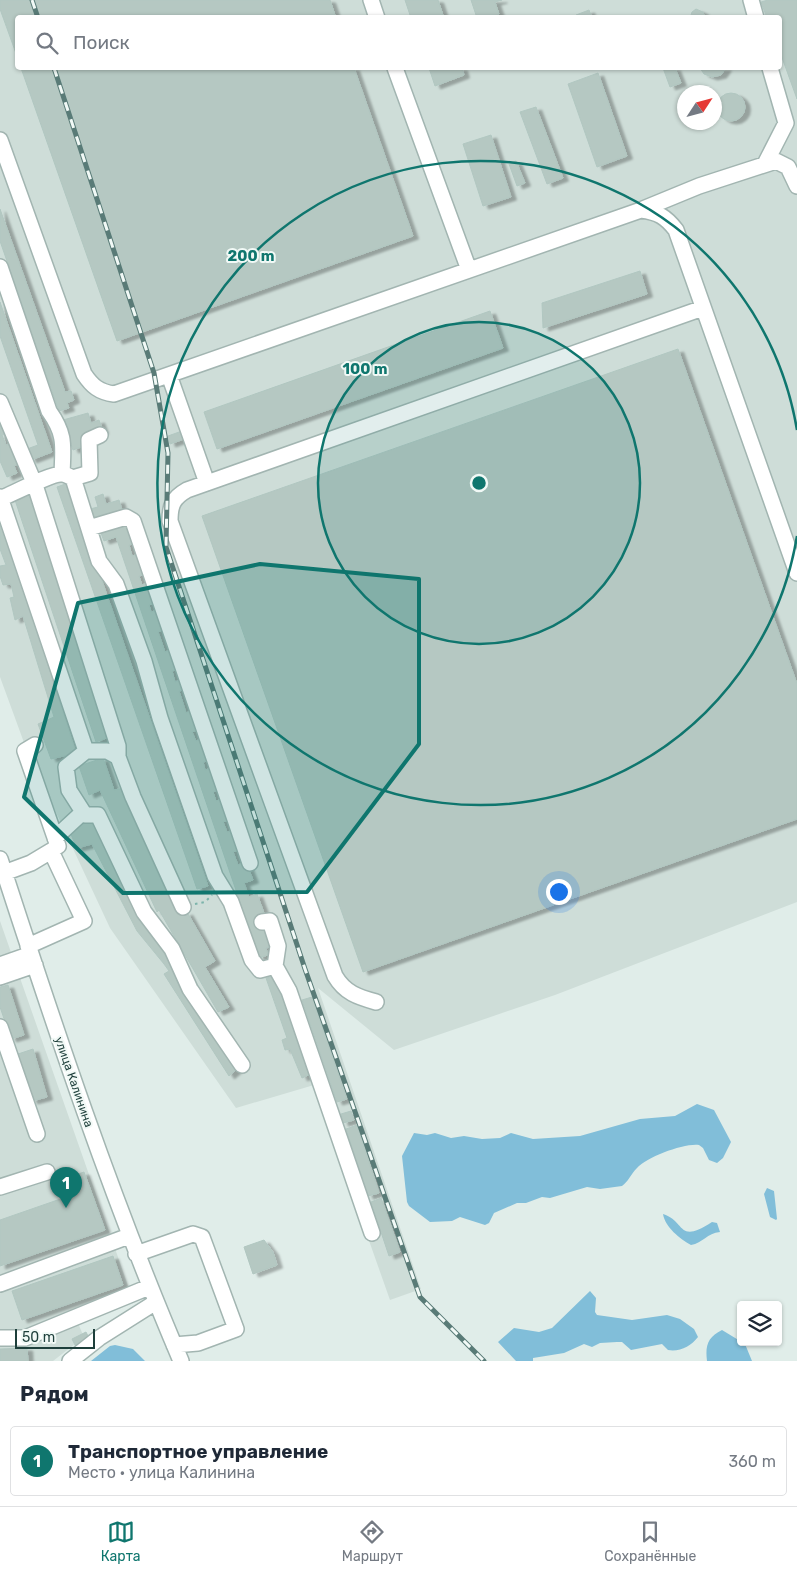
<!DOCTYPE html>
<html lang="ru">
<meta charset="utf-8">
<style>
:root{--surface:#fff;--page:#f2f2f3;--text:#1f2937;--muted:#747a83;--line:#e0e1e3;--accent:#0f766e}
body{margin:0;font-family:Rubik,sans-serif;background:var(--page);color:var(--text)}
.controls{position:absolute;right:15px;bottom:15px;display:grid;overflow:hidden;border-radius:5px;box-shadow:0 1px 4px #0004}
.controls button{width:45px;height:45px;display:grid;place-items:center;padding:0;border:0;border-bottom:1px solid var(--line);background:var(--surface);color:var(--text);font:25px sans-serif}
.compass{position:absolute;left:677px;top:85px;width:45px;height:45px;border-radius:50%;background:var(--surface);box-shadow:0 1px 4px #0004;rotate:54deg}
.scale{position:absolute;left:15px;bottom:12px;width:80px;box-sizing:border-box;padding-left:5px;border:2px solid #1e3f3b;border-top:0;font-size:14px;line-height:18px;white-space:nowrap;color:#1e3f3b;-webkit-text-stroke:4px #f1f9f6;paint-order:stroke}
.you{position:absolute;left:558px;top:891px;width:18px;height:18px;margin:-12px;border:4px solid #fff;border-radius:50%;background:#1a73e8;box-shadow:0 0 0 8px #1a73e833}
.badge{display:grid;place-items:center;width:32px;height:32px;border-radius:50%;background:var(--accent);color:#fff;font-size:16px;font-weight:700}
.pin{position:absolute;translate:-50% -41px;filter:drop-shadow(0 1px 2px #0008)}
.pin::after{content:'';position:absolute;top:26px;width:18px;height:15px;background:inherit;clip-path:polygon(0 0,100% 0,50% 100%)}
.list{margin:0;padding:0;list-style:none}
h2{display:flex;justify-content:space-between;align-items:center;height:65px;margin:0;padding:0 20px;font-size:21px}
h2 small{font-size:16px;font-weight:400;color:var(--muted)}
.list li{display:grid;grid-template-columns:32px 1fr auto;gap:15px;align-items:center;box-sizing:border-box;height:70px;margin:0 10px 10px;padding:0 10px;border:1px solid var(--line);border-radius:5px}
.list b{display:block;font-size:19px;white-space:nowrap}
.list p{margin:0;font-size:16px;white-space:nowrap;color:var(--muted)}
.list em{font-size:16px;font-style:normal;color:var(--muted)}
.icon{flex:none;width:28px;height:28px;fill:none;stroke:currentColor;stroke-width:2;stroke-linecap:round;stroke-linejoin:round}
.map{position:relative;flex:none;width:797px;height:1361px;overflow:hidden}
.search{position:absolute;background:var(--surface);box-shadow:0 1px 4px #0004;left:15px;right:15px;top:15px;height:55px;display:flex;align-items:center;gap:12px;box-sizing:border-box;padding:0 18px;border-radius:5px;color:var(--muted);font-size:19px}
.sheet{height:145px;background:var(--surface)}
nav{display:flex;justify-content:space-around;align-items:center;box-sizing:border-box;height:70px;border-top:1px solid var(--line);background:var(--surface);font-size:14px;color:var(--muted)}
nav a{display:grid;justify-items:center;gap:2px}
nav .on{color:var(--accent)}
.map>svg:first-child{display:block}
.built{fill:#ceddd8;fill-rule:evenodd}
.water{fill:#81bed9}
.building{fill:#b5c8c2;stroke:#b1c7c1;filter:url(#shadow)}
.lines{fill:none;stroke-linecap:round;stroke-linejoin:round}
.minor-casing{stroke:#a2b5b1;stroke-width:18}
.path{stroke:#7cb4ab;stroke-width:2;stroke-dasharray:2.5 4;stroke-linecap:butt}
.minor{stroke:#fff;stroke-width:15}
.rail-casing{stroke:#597b77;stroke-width:5}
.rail{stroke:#f1f9f6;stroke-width:3;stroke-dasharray:9;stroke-linecap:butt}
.marked{fill:#0f766e;fill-opacity:0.2;stroke:#0f766e;stroke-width:4;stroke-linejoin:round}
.ring{fill:none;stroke:#0f766e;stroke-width:2.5}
.labels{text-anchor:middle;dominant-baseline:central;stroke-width:4;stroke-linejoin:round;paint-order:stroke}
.street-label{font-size:12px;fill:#1e3f3b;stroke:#f1f9f6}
.centre{fill:#0f766e;stroke:#f1f9f6;stroke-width:2.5}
.ring-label{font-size:15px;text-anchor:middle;font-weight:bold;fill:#0f766e;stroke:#f1f9f6;stroke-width:4;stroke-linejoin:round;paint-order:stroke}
</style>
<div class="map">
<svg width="797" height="1361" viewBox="0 0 797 1361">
<defs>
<filter id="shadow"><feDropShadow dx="5.5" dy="3" stdDeviation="1" flood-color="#0004"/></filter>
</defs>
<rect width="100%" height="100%" fill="#e0ede9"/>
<path class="built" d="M0 0H797V902L555 995 394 1050 318 988 421 1289 390 1300 314 1085 236 1108 110 928 26 748 0 677ZM18 18H780V68H18ZM684 92H714V122H684Z
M0 921 132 1297 77 1321 84 1337 53 1361H0Z"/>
<path class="water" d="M697 1104 714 1110 731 1142 723 1158 717 1163 709 1160 703 1148 699 1145C684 1143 647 1157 637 1168 631 1174 628 1182 622 1186L600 1189 587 1187 550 1198 542 1197 526 1203H517L494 1213 489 1223 485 1225 460 1217 452 1221 430 1222 409 1206 407 1202 402 1156 414 1133 427 1135 435 1133 451 1138 464 1136 482 1139 500 1138 511 1133 533 1139 580 1136 640 1119 675 1116Z
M767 1188 774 1191 777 1219 776 1220 770 1217 764 1194Z
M663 1214C686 1221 677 1245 712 1222L717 1223 720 1232C707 1233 703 1243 691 1245 680 1239 665 1227 663 1214Z
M590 1291 596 1298 595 1312 597 1315 632 1320 667 1315 680 1319 694 1329 698 1337C691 1346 680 1352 668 1350L662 1344 631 1350 622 1342H617L600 1343 592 1347 584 1344 564 1353 533 1358V1361H516L498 1342 514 1328 539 1332 552 1328Z
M722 1330 745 1344 752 1361H707C705 1345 708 1337 722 1330Z
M115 1345 133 1349 145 1361H91L110 1346Z"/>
<path class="building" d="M0 0H330L336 18H18V59L0 9Z
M405 0H438L444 18H411Z
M471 0H502L495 2 499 14 489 18H477Z
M768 0H797V99L780 52V18H767L761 2Z
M696 9 703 12 705 18H690L692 12Z
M589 10 592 18H577L576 15Z
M21 68H354L413 236 117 341Z
M429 68H462L464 75 435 86Z
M663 68H675L681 83 670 87Z
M700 68H726L721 75 712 77 704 74Z
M598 73 627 156 597 167 568 84Z
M717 107a14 14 0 1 1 28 0a14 14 0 1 1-28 0Z
M536 107 563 178 547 184 520 112Z
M491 135 511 197 483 206 463 144Z
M516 161 525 183 517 186 509 164Z
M0 209 65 392 71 391 74 400 67 403 69 408 59 411 0 241Z
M640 271 647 294 543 328 542 303Z
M0 302 52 452 31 460 27 449 38 445 0 336Z
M490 311 503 348 217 449 204 412Z
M678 349 797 684V819L363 972 202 516Z
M88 413 91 423 99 420 103 431 81 438 84 446 73 450 63 420Z
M6 424 9 432 2 435 6 445 14 442 22 462 14 466 17 473 7 477 0 461V426Z
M182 431 184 439 170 444 168 436Z
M68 483 208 886 197 889 57 487Z
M31 494 112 736 96 742 15 500Z
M103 494 106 504 119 500 122 510 93 520 90 509 98 507 95 497Z
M0 513 76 753 51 759 38 724 54 717 23 616 15 620 10 598 14 597 11 584 3 585 0 576V566L6 565 0 549Z
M129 523 136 543 129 545 132 556 140 554 146 574 139 576 142 585 150 582 157 602 149 605 151 612 159 610 165 629 158 632 165 652 173 649 179 669 172 671 175 682 183 679 187 689 179 691 186 713 193 710 200 729 192 732 196 741 204 738 211 760 203 762 205 770 215 767 222 788 213 792 216 801 225 798 232 819 223 822 227 832 235 830 241 849 233 852 238 865 246 862 253 880 244 883 249 897 257 894 264 913 256 916 260 928 268 926 274 946 266 948 268 955 259 958 116 537 104 541 101 533Z
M103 758 114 790 124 788 182 915 187 912 215 961 205 967 229 1007 218 1012 159 910 157 912 100 790 89 795 79 766Z
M92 819 237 1069 229 1076 164 974 169 971 164 964 137 931 92 844 77 848 68 828Z
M277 976 313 1073 302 1078 290 1049 285 1050 282 1040 287 1038 266 978Z
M8 985 24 1035 11 1039 0 1007V987Z
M312 997 347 1099 337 1102 302 1000Z
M33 1049 47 1097 32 1101 18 1054Z
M351 1111 354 1120 343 1123 341 1114Z
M357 1125 379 1193 368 1196 346 1129Z
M84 1172 105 1230 0 1266V1220L69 1196 63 1179Z
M381 1198 400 1252 389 1256 371 1202Z
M264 1240 273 1252 277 1265 253 1274 244 1247Z
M113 1256 123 1285 22 1320 12 1291Z
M86 1332 90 1340 76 1347 72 1339Z
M27 1348 28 1361H0V1349Z"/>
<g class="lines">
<g class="minor-casing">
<path id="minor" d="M371 0 377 18
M751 0 756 18
M395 68 469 270
M0 140 84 374C92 386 99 392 114 394L641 210C658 212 666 217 676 230L797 573
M765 164 786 123 770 68
M643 209 699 186 776 161 788 167 797 186
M0 267 49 411C66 435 63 446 62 474
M169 375 207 483
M0 402 35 485 118 746V757
M73 478 90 473 89 440 100 435
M0 497 86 751 66 767 69 790 85 815H98L144 912 172 949 190 989 242 1065
M0 499C12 494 52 473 62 474 66 474 70 477 73 478L99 561 116 584 144 661 160 718 215 876 231 902 252 960 260 970 275 966 289 991 372 1233
M89 528 126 517 133 521 250 863
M86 751H107L118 757 133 797 183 907
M55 838 83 812
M0 859C55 1029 111 1197 181 1361
M4 873 31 863 51 851
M262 922 270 921 278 946 275 966
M28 946 84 921 51 851 58 846 25 751 35 745
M0 965 31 954
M0 977 35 965
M376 1002C358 997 345 993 335 976L170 521C170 505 173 498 187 490L703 308
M0 1027 37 1134
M0 1187 47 1172
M136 1254 193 1234 202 1237 236 1329 198 1343 174 1345
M0 1284 129 1236
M0 1338H25L149 1287
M70 1361 99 1338 156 1302"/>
</g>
<path class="path" d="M195 904 205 902 212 895"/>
<use href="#minor" class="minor"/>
<g class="rail-casing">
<path id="rail" d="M32 0 38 18
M54 68 154 373 168 453 166 547 305 969 420 1297 484 1361"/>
</g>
<use href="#rail" class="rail"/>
</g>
<path class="marked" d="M260 564 419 579V744L307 892 123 893 24 797 78 603Z"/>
<circle cx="479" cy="483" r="161" fill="#0f766e" fill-opacity=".12"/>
<g class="ring">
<circle cx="479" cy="483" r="161"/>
<path d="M797 536A322 322 0 1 1 797 430"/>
</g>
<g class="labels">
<g class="street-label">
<text transform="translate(74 1082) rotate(71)">улица Калинина</text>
</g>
</g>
<circle cx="479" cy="483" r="8" class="centre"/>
<g class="ring-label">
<text x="251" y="261">200 m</text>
<text x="365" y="374">100 m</text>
</g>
</svg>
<div class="controls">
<button><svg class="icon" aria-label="layers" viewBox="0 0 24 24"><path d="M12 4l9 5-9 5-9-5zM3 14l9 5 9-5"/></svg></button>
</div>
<svg class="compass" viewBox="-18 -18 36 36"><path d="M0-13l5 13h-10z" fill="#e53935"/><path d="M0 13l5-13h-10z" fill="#747a83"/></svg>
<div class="scale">50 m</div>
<div class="you"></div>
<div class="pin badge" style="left:66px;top:1208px">1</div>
<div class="search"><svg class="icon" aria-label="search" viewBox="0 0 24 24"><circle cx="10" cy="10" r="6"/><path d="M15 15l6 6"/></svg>Поиск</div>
</div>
<section class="sheet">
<h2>Рядом<small></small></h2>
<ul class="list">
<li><span class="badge">1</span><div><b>Транспортное управление</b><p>Место · улица Калинина</p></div><em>360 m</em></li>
</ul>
</section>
<nav>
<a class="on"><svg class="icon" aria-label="map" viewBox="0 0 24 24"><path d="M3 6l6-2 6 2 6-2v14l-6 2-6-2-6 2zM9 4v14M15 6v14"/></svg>Карта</a>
<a><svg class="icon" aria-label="directions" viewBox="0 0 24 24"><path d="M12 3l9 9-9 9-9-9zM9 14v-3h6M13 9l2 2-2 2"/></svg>Маршрут</a>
<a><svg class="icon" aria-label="saved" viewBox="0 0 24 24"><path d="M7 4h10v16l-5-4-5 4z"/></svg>Сохранённые</a>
</nav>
